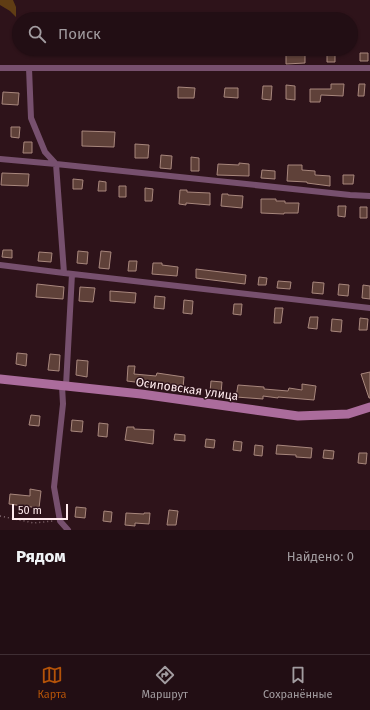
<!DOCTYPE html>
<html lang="ru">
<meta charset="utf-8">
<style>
:root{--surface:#220e14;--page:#2a171d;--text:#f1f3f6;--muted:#a29ca0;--line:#3f2e34;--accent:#b45309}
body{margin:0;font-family:"Fira Sans",sans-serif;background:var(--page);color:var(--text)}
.scale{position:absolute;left:12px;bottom:10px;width:56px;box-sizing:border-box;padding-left:4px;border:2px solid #ffebee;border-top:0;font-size:11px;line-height:14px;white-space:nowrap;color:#ffebee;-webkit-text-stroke:3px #2e131a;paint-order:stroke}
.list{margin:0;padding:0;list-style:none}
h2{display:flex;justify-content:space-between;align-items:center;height:52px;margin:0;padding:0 16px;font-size:17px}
h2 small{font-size:13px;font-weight:400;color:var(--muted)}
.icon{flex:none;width:22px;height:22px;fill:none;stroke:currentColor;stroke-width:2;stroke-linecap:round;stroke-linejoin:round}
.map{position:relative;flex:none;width:370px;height:530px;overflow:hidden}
.search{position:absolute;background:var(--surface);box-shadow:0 1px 3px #0004;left:12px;right:12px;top:12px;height:44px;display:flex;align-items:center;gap:10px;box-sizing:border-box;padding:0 14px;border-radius:22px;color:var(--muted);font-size:15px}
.sheet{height:124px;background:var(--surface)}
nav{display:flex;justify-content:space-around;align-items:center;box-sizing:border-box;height:56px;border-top:1px solid var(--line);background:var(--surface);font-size:11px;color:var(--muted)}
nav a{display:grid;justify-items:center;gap:2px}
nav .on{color:var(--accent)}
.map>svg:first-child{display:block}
.forest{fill:#603d14}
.building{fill:#5f4139;stroke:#a8877d}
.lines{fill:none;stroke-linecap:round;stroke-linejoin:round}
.path{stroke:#846b71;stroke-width:1.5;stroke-dasharray:1 3;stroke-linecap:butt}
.street{stroke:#77506e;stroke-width:6}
.secondary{stroke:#ab6c9c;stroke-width:9}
.labels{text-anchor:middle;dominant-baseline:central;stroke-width:3;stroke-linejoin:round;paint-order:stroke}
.street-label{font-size:12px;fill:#ffebee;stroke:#2e131a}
</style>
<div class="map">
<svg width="370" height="530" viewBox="0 0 370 530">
<rect width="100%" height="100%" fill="#2e131a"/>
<path class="forest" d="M0 0H13L16 7V17L10 11 0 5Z"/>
<path class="building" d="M327 49H335V62H327Z
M360 53H368V61H360Z
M286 54H305V63L286 64Z
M331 84H344L343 96 321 95 320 102H310V89H331Z
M359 84H365L364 96H358Z
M286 85 295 86V100L286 99Z
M263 86H272L271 100 262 99Z
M178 87 195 88 194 98H178Z
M225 88H238V98L224 97Z
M3 92 19 93 18 105 2 104Z
M11 127H20L19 138 11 137Z
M82 131 115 132 114 147 82 146Z
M24 142H32V153H23Z
M135 144 149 145 148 158H135Z
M161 155 172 156 171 169 160 168Z
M191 157 199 158V171H191Z
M239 163 249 164V176L217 175 218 164 239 165Z
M288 165H302V170L315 171V175L330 176V186L307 183V182L287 181Z
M262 170 275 171V179L261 178Z
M2 173 29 174 28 186 1 185Z
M343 175H354L353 184H343Z
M73 179 83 180 82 189H73Z
M99 181 106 182V191H98Z
M119 186H126V197H119Z
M145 188 153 189 152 201H145Z
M180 190H187V192L210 193V205L186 203V205L179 204Z
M222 194H228V195L243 196 242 208 221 206Z
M261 199H276V201H285V203H299L298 213H284V214L261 213Z
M338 206H346L345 217 338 216Z
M360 207H367V218H360Z
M3 250H12V258L2 257Z
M78 251 88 252 87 264 77 263Z
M101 251 111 252 109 269 99 268Z
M39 252 52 253 51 262 38 261Z
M129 261H137L136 271H128Z
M153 263H162V265L178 267 177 276 152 274Z
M196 269 246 275 245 284 196 278Z
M259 277 267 278 266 285H258Z
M278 281 291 282 290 289 277 288Z
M313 282 324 283 323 294 312 293Z
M37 284 64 287 63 299 36 297Z
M339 284 349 285 348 296 338 295Z
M363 285 370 286V299L362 298Z
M80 287 95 288 93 302 79 301Z
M110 291 136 293 135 303 110 301Z
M155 296 165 297 164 309 154 308Z
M184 300 193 301 192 314 183 313Z
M234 304H242L241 315 233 314Z
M275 308H283L281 323H274Z
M310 317H318L317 329 308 328Z
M360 318 368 319 367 330H359Z
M332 319 342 320 341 332 331 331Z
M17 353 27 354 26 366 16 364Z
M50 354 60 355 59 371 48 370Z
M77 360 88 361 87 377 76 375Z
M128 366H135L134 374 156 376 157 373 184 377 183 388 173 387V385L150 383V385L142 384 143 383 127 381Z
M370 372V398H369L361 374Z
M211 381 222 382 221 393 210 392Z
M302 384 316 386 314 400 278 397V398L263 396V399L236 397 238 385 264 387V389L288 391 289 388 302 390Z
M31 415 40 416 39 426 29 425Z
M72 420 83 421 82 432 71 431Z
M99 423 108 424 107 437 98 436Z
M127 427H134V429L154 430 153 444 125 440Z
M175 434 185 435V441L174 440Z
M206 439 215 440 214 448 205 447Z
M234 441 242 442 241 451 233 450Z
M255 445 263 446 262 456 254 455Z
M277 445 312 448 311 458 296 457V455L276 454Z
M324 450 334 451 333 459 323 458Z
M359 453H367L366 464 358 463Z
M30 489 41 491 39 508 9 504 10 494 30 496Z
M76 507 86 508 85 518 75 517Z
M169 510 178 511 176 525H167Z
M104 511 112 512 111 522 103 521Z
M126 513 144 514V513H150L149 524 135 523V526L125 525Z"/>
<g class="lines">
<path class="path" d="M0 516 34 523 53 521"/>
<path class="street" d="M0 68H370
M29 68 31 118 45 152 56 164 64 273
M0 159 56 164 350 195 370 196
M0 265 64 273 370 308
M62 386 63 404 54 487 60 521 68 530
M66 386 72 274"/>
<path class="secondary" d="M0 379 141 394 298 416 348 414 370 407"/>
</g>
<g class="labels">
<g class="street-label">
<text transform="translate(187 389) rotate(8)">Осиповская улица</text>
</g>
</g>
</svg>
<div class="scale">50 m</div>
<div class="search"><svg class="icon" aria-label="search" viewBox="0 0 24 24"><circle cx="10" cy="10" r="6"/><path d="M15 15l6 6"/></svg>Поиск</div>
</div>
<section class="sheet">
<h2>Рядом<small>Найдено: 0</small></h2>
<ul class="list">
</ul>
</section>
<nav>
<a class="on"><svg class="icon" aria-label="map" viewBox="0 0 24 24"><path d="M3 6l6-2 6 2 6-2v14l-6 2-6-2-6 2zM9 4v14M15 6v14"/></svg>Карта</a>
<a><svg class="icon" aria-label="directions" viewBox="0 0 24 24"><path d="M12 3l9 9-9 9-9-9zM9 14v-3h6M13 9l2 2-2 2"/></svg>Маршрут</a>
<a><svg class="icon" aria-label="saved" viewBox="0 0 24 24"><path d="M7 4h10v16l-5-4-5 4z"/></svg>Сохранённые</a>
</nav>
